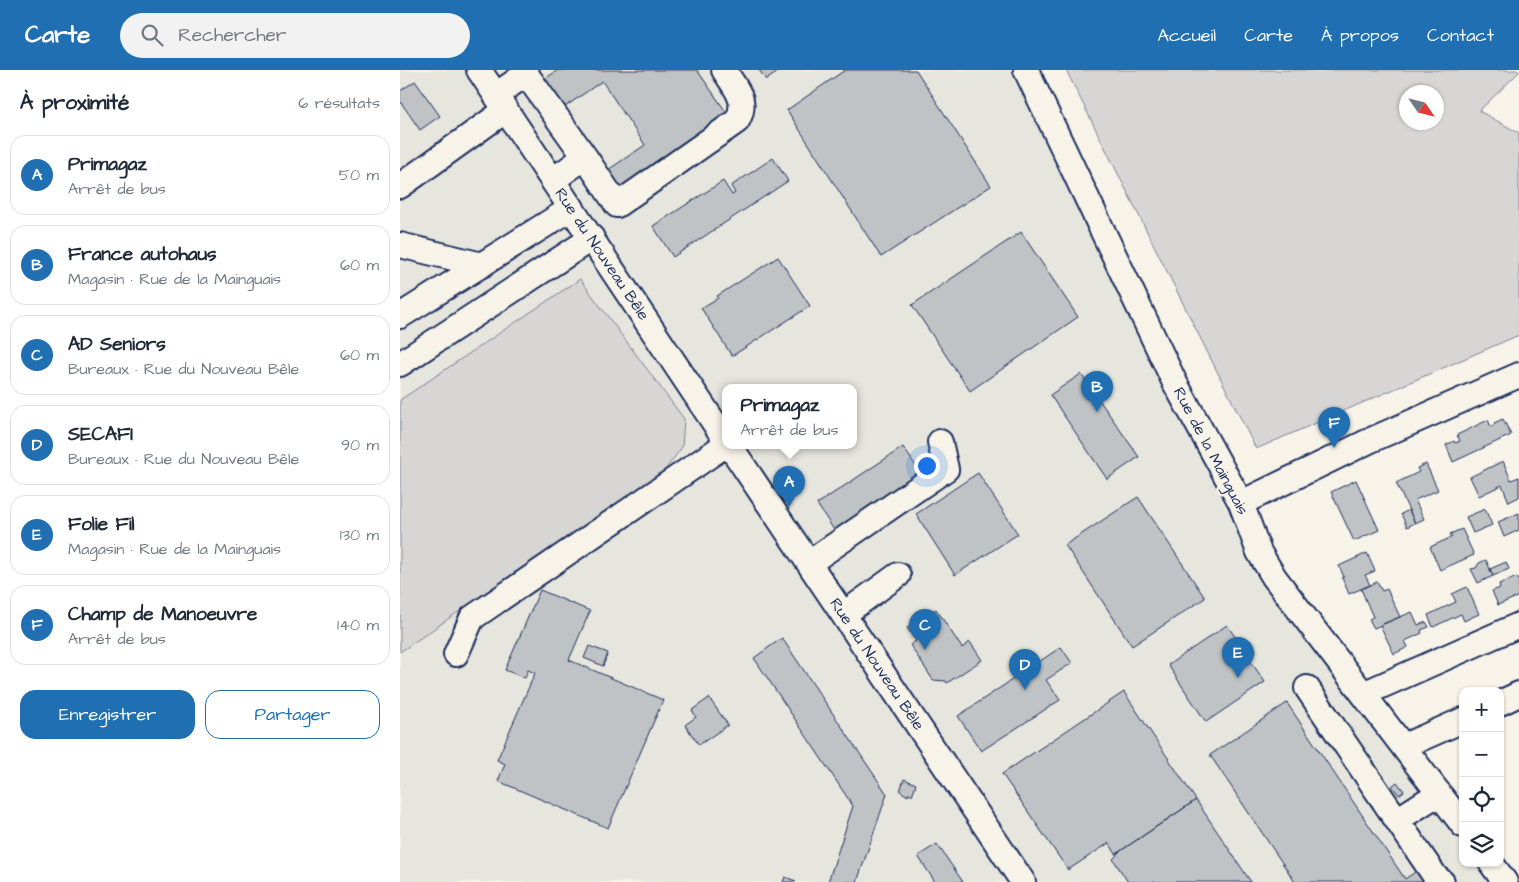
<!DOCTYPE html>
<html lang="fr">
<meta charset="utf-8">
<style>
:root{--surface:#fff;--page:#f2f2f3;--text:#1f2937;--muted:#747a83;--line:#e0e1e3;--accent:#1f6fb2}
body{margin:0;font-family:"Architects Daughter",sans-serif;background:var(--page);color:var(--text)}
.controls{position:absolute;right:15px;bottom:15px;display:grid;overflow:hidden;border-radius:10px;box-shadow:0 1px 4px #0004}
.controls button{width:45px;height:45px;display:grid;place-items:center;padding:0;border:0;border-bottom:1px solid var(--line);background:var(--surface);color:var(--text);font:25px sans-serif}
.compass{position:absolute;left:999px;top:15px;width:45px;height:45px;border-radius:50%;background:var(--surface);box-shadow:0 1px 4px #0004;rotate:125deg}
.you{position:absolute;left:526px;top:395px;width:18px;height:18px;margin:-12px;border:4px solid #fff;border-radius:50%;background:#1a73e8;box-shadow:0 0 0 8px #1a73e833}
.badge{display:grid;place-items:center;width:32px;height:32px;border-radius:50%;background:var(--accent);color:#fff;font-size:16px;font-weight:700}
.pin{position:absolute;translate:-50% -41px;filter:drop-shadow(0 1px 2px #0008)}
.pin::after{content:'';position:absolute;top:26px;width:18px;height:15px;background:inherit;clip-path:polygon(0 0,100% 0,50% 100%)}
.popup{position:absolute;left:322px;top:314px;width:135px;height:65px;box-sizing:border-box;display:grid;place-content:center;border-radius:10px;background:var(--surface);filter:drop-shadow(0 1px 4px #0005);font-size:16px;white-space:nowrap;color:var(--muted)}
.popup b{font-size:19px;color:var(--text)}
.popup::after{content:'';position:absolute;left:50%;top:100%;margin-left:-10px;border:10px solid transparent;border-top-color:var(--surface)}
.list{margin:0;padding:0;list-style:none}
h2{display:flex;justify-content:space-between;align-items:center;height:65px;margin:0;padding:0 20px;font-size:21px}
h2 small{font-size:16px;font-weight:400;color:var(--muted)}
.list li{display:grid;grid-template-columns:32px 1fr auto;gap:15px;align-items:center;box-sizing:border-box;height:80px;margin:0 10px 10px;padding:0 10px;border:1px solid var(--line);border-radius:15px}
.list b{display:block;font-size:19px;white-space:nowrap}
.list p{margin:0;font-size:16px;white-space:nowrap;color:var(--muted)}
.list em{font-size:16px;font-style:normal;color:var(--muted)}
.actions{display:flex;gap:10px;padding:15px 20px}
.actions a{flex:1;padding:11px 0;border:1px solid var(--accent);border-radius:15px;text-align:center;font-size:18px;color:var(--accent)}
.actions .main{background:var(--accent);color:#fff}
.icon{flex:none;width:28px;height:28px;fill:none;stroke:currentColor;stroke-width:2;stroke-linecap:round;stroke-linejoin:round}
.map{position:relative;flex:none;width:1119px;height:812px;overflow:hidden}
header{display:flex;align-items:center;gap:30px;box-sizing:border-box;height:70px;padding:0 25px;background:var(--accent);color:#fff}
header strong{font-size:24px}
nav{display:flex;gap:28px;margin-inline-start:auto;font-size:18px}
.search{width:350px;height:45px;background:var(--page);display:flex;align-items:center;gap:12px;box-sizing:border-box;padding:0 18px;border-radius:28px;color:var(--muted);font-size:19px}
main{display:flex}
aside{flex:1;background:var(--surface)}
.map>svg:first-child{display:block}
.built{fill:#e6e5de;fill-rule:evenodd}
.green{fill:#d7d6d4;stroke:#798299;fill-rule:evenodd}
.building{fill:#c0c3c5;stroke:#1b2f5e}
.lines{fill:none;stroke-linecap:round;stroke-linejoin:round}
.minor-casing{stroke:#1b2f5e;stroke-width:28}
.minor{stroke:#f7f3e8;stroke-width:24}
.labels{text-anchor:middle;dominant-baseline:central;stroke-width:5;stroke-linejoin:round;paint-order:stroke}
.street-label{font-size:16px;fill:#1b2f5e;stroke:#f7f3e8}
</style>
<header>
<strong>Carte</strong>
<div class="search"><svg class="icon" aria-label="search" viewBox="0 0 24 24"><circle cx="10" cy="10" r="6"/><path d="M15 15l6 6"/></svg>Rechercher</div>
<nav><a>Accueil</a><a>Carte</a><a>À propos</a><a>Contact</a></nav>
</header>
<main>
<aside>
<h2>À proximité<small>6 résultats</small></h2>
<ul class="list">
<li><span class="badge">A</span><div><b>Primagaz</b><p>Arrêt de bus</p></div><em>50 m</em></li>
<li><span class="badge">B</span><div><b>France autohaus</b><p>Magasin · Rue de la Mainguais</p></div><em>60 m</em></li>
<li><span class="badge">C</span><div><b>AD Seniors</b><p>Bureaux · Rue du Nouveau Bêle</p></div><em>60 m</em></li>
<li><span class="badge">D</span><div><b>SECAFI</b><p>Bureaux · Rue du Nouveau Bêle</p></div><em>90 m</em></li>
<li><span class="badge">E</span><div><b>Folie Fil</b><p>Magasin · Rue de la Mainguais</p></div><em>130 m</em></li>
<li><span class="badge">F</span><div><b>Champ de Manoeuvre</b><p>Arrêt de bus</p></div><em>140 m</em></li>
</ul>
<div class="actions"><a class="main">Enregistrer</a><a>Partager</a></div>
</aside>
<div class="map">
<svg width="1119" height="812" viewBox="0 0 1119 812">
<rect width="100%" height="100%" fill="#f7f3e8"/>
<filter id="ink" filterUnits="userSpaceOnUse"><feTurbulence type="fractalNoise" baseFrequency=".02" numOctaves="2"/><feDisplacementMap in="SourceGraphic" scale="10" xChannelSelector="R" yChannelSelector="G"/><feConvolveMatrix kernelMatrix="1 2 1 2 8 2 1 2 1" color-interpolation-filters="sRGB"/></filter>
<g filter="url(#ink)">
<path class="built" d="M0 0H614L824 435 1063 750V793H1096L1110 812H0ZM325 318H453V376H325Z"/>
<path class="green" d="M666 0H1119V2L1079 41 1119 63V265L856 379ZM1006 22H1036V52H1006Z
M180 209 284 349 282 377 265 400 0 582V330Z"/>
<path class="building" d="M158 0H297L331 49 220 125 205 102 245 75 202 11 162 39 142 11Z
M359 0H381L366 10Z
M445 0H516L591 116 481 187 387 40Z
M15 11 40 46 20 60 0 31V21Z
M373 88 388 111 273 187 253 156 323 111 332 125 335 123 331 116Z
M621 162 678 247 570 321 512 235Z
M378 187 410 236 332 286 301 238 318 228 317 226Z
M681 304 739 387 707 409 650 325Z
M1103 349 1111 365 1053 392 1046 375 1054 371 1055 373 1060 371 1057 365 1088 350 1091 357 1095 354 1094 353Z
M503 377 522 405 436 463 417 434Z
M1103 391 1111 410 1119 407V427L1109 432 1102 415 1079 426 1070 407Z
M1026 394 1038 420 1015 430 1024 449 1015 453 996 413 1019 402 1017 398Z
M578 403 618 464 555 505 516 444Z
M956 410 979 460 954 471 931 422Z
M738 427 805 528 732 576 665 475Z
M1085 439 1092 455 1073 463 1066 447Z
M1009 440 1015 453 1007 457 1001 444Z
M1119 443V460L1104 467 1098 452Z
M1062 459 1074 485 1040 500 1030 477 1052 467 1050 464Z
M967 483 975 501 965 505 970 515 949 524 942 508 944 507 939 496Z
M1086 490 1093 506 1078 513 1071 499 1076 498 1079 493Z
M1106 492 1109 499 1093 506 1090 499Z
M1117 507 1119 511V526L1098 535 1092 521 1100 518 1099 514Z
M977 512 982 521 987 519 1000 547 974 558 969 549 973 547 961 519Z
M1067 517 1079 544 1064 551 1061 544 1033 557 1028 545 1056 532 1052 524Z
M140 520 190 541 169 590 263 630 208 758 98 711 105 694 97 690 135 603 128 600 125 608 105 600Z
M536 539 562 578 570 572 582 590 547 613 546 611 533 610 510 575 516 571 507 558Z
M1012 542 1018 555 1026 552 1029 557 1021 560 1022 563 1005 571 1008 577 994 584 980 555Z
M827 555 842 577 847 574 852 575 856 580 854 585 849 589 865 612 806 652 768 595Z
M382 568 487 724 457 812H428L453 736 354 588Z
M189 576 208 583 203 596 184 588Z
M661 577 672 593 646 610 660 630 581 681 558 646Z
M724 622 796 730 716 784 709 773 668 800 602 704Z
M309 628 328 655 299 675 285 655 296 647 292 640Z
M887 633 1005 809 1018 800 1026 812H895L810 685Z
M504 709 516 714 512 725 508 724V726L500 721Z
M997 712 1004 721 999 725 992 716Z
M796 730 851 812H728L713 789 717 785 716 784Z
M537 774 563 812H535L518 786Z
M385 807 396 811 395 812H383Z"/>
<g class="lines">
<g class="minor-casing">
<path id="minor" d="M79 0 325 369
M626 0 775 313 841 433 859 482 874 507 1063 755
M96 25 126 4 185 87 153 110
M185 87 217 135 337 51C349 30 335 18 324 0
M0 116 106 40
M0 175 82 195
M0 246 172 138
M0 294 192 168
M330 376 623 812
M841 433 971 370 1119 305
M409 493 546 399 540 372
M444 544 498 505
M56 584 72 548 325 375
M907 618 1035 806 1042 812
M963 624 1119 555
M1100 633 1119 624
M1004 676 1063 650
M997 750 1039 723
M1091 793 1105 812"/>
</g>
<use href="#minor" class="minor"/>
</g>
</g>
<g class="labels">
<g class="street-label">
<text transform="translate(202 184) rotate(56)">Rue du Nouveau Bêle</text>
<text transform="translate(811 381) rotate(62)">Rue de la Mainguais</text>
<text transform="translate(477 594) rotate(56)">Rue du Nouveau Bêle</text>
</g>
</g>
</svg>
<div class="controls">
<button>+</button>
<button>−</button>
<button><svg class="icon" aria-label="locate" viewBox="0 0 24 24"><circle cx="12" cy="12" r="6"/><path d="M12 2v4M12 18v4M2 12h4M18 12h4"/></svg></button>
<button><svg class="icon" aria-label="layers" viewBox="0 0 24 24"><path d="M12 4l9 5-9 5-9-5zM3 14l9 5 9-5"/></svg></button>
</div>
<svg class="compass" viewBox="-18 -18 36 36"><path d="M0-13l5 13h-10z" fill="#e53935"/><path d="M0 13l5-13h-10z" fill="#747a83"/></svg>
<div class="you"></div>
<div class="pin badge" style="left:389px;top:437px">A</div>
<div class="popup"><b>Primagaz</b>Arrêt de bus</div>
<div class="pin badge" style="left:697px;top:342px">B</div>
<div class="pin badge" style="left:525px;top:580px">C</div>
<div class="pin badge" style="left:625px;top:620px">D</div>
<div class="pin badge" style="left:838px;top:608px">E</div>
<div class="pin badge" style="left:934px;top:378px">F</div>
</div>
</main>
